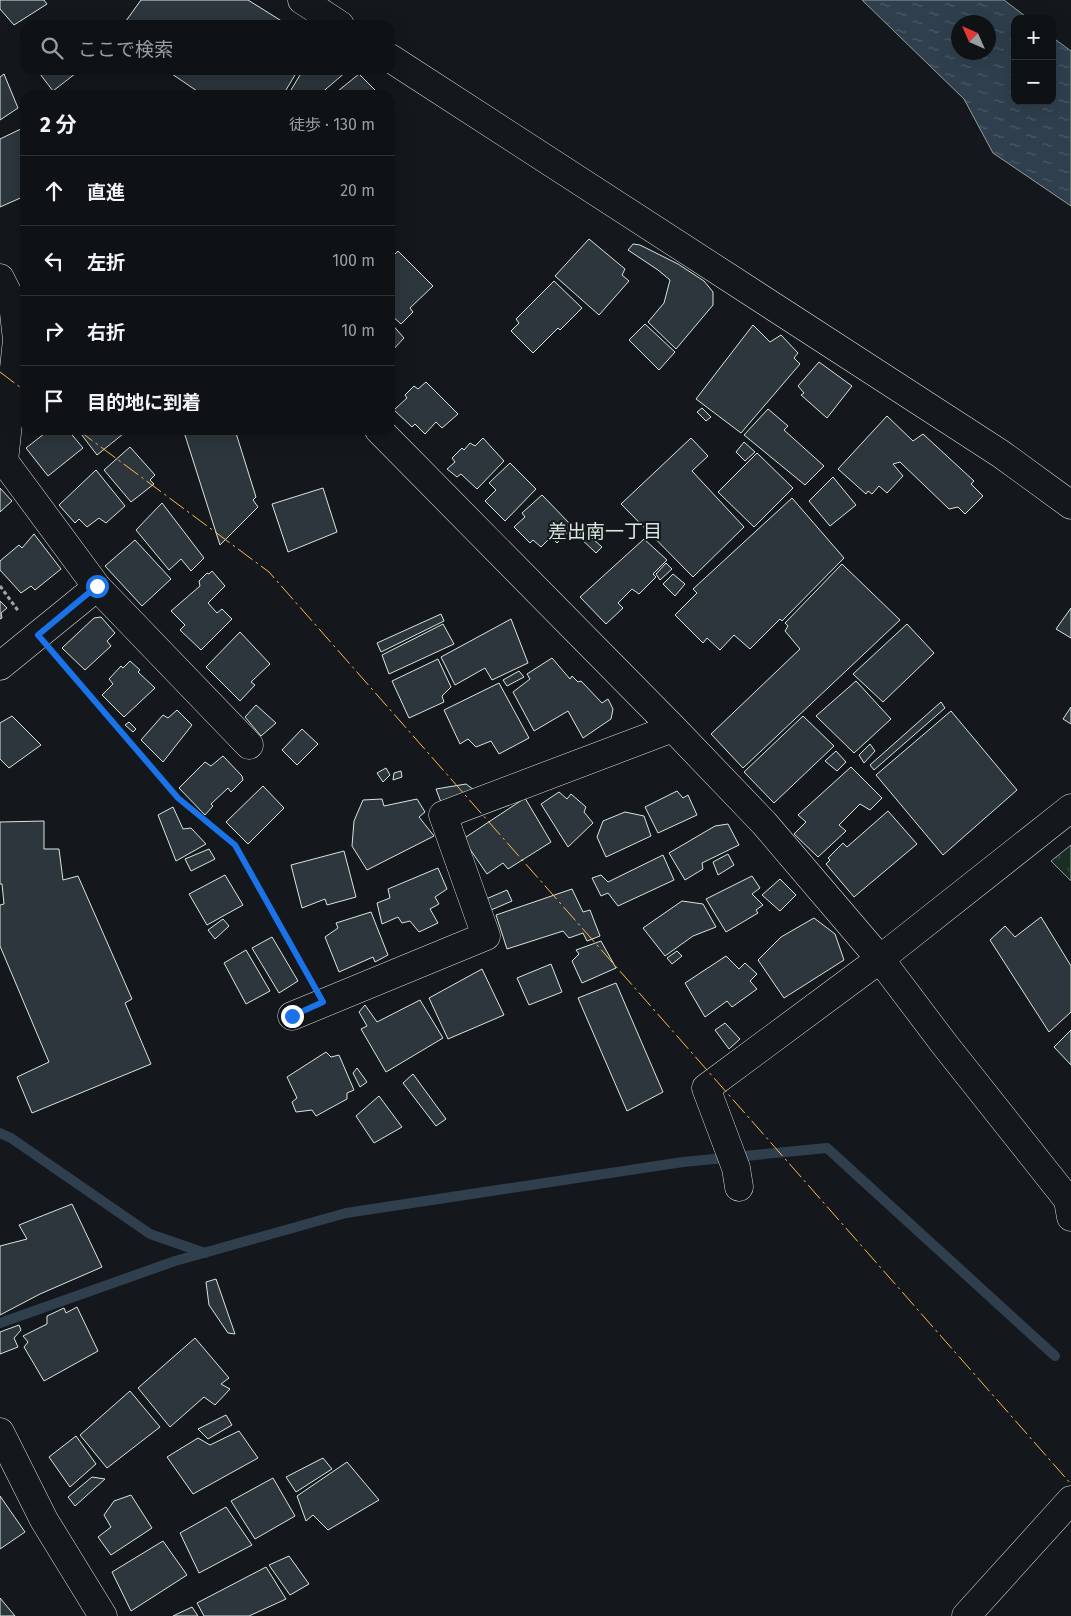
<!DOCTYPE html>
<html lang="ja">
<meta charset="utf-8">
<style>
:root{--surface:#0f1215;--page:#181b1e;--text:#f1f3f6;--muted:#9b9ea0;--line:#2f3234}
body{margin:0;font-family:"Fira Sans","Noto Sans JP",sans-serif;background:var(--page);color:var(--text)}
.controls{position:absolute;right:15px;top:15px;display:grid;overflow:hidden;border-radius:10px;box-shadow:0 5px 20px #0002}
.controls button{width:45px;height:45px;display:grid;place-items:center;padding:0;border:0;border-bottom:1px solid var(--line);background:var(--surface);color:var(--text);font:25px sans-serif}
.compass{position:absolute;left:951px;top:15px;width:45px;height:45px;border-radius:50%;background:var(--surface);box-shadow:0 5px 20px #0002;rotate:315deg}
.stop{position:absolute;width:15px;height:15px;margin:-11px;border:4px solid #1a73e8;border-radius:50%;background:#fff}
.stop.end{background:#1a73e8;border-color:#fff;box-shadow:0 1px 5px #0008}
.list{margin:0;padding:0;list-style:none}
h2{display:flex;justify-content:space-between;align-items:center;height:65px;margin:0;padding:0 20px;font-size:21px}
h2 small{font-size:16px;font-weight:400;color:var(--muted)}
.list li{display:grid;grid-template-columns:32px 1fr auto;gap:15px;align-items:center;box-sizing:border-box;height:70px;padding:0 20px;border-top:1px solid var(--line)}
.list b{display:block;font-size:19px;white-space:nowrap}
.list em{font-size:16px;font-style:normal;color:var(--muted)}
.icon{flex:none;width:28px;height:28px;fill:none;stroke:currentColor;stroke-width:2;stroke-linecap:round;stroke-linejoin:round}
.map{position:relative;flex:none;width:1071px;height:1616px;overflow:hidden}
.search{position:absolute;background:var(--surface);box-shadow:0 5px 20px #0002;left:20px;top:20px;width:375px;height:55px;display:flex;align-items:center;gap:12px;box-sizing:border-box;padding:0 18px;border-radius:15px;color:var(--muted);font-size:19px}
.panel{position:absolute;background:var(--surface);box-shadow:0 5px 20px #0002;left:20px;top:90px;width:375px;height:345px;border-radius:15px}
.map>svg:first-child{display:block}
.park{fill:url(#park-tufts);stroke:#939e99}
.water{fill:url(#water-ripples);stroke:#939e99;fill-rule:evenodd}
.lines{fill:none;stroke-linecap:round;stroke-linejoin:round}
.stream{stroke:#2f3f4d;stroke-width:10}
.building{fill:#2c363c;stroke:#d8e6dc}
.minor-casing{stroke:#d8e6dc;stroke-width:29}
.tertiary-casing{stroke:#d8e6dc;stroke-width:29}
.path{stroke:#9da8a2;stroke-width:3;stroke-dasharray:4 2.5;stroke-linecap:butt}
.minor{stroke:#14181c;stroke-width:28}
.tertiary{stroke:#14181c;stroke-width:28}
.power{stroke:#ffb74d;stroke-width:1;stroke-dasharray:18 4 2.5 4;stroke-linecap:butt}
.route{stroke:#1a73e8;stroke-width:6}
.labels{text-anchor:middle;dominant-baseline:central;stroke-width:4;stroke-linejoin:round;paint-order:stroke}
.neighbourhood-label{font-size:19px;fill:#d8e6dc;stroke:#14181c}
</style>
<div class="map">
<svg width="1071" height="1616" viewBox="0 0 1071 1616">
<defs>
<pattern id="park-tufts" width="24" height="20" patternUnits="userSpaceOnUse" patternTransform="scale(1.25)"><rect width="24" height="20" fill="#1a2d24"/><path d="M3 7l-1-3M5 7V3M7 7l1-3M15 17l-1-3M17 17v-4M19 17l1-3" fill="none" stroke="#3b4b43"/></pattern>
<pattern id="water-ripples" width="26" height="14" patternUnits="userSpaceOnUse" patternTransform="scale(1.25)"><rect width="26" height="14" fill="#2f3f4d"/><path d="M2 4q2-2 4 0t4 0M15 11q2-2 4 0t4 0" fill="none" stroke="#4c5b66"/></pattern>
</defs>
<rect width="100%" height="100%" fill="#14181c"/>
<path class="park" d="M1071 845V881L1051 861Z"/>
<path class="water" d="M862 0H1004L1029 19H1015V101H1052V37L1071 51V206L993 153 964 99ZM958 22H988V52H958Z"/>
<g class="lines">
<path class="stream" d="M0 1133 11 1138 150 1234 205 1253
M0 1323 175 1261 346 1213 683 1162 827 1148 1055 1356"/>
</g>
<path class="building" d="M0 0H44L47 4 14 25 0 9Z
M141 0H248L288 25H123Z
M37 70H80L53 91Z
M166 70H298L283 95H203Z
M303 70H345L347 71 319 95H288Z
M4 74 18 108 0 120V77Z
M359 74 380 95H333Z
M25 127V196L0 207V139Z
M589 239 625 269 622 275 629 281 599 315 555 276Z
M633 244 640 245 678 264 704 281 713 292V305L676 349 648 322 664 303 670 280 658 270 628 250Z
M398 251 433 286 410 308 413 312 401 324 390 314V259Z
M554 281 582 308 560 330 558 328 533 353 511 331 519 323 516 319Z
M390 322 404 338 390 353Z
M645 324 675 352 659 370 629 340Z
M753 325 770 342 781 335 798 353 794 358 800 364 741 433 696 399Z
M819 362 852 386 827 418 801 395 804 393 798 386Z
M426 382 458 414 442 428 436 422 425 434 415 424 412 427 394 410 407 398 405 395 414 386 418 389Z
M702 408 711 417 706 421 697 412Z
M768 409 788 426 784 430 824 466 805 485 744 435Z
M887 416 913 441 923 434 974 481 971 484 983 496 965 514 958 507 949 509 900 462 893 464 903 476 887 493 879 486 872 494 868 491 866 494 838 469Z
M49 430H68L83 448 48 476 26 448Z
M78 430H128L97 455Z
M189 430H235L256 497 253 500 258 507 220 545 184 432Z
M483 438 504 461 477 489 461 474 457 477 447 469 455 462 452 458 462 448 464 450 470 443 475 446Z
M691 438 708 456 692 471 744 527 693 577 621 504Z
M744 442 755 452 745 461 736 452Z
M130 447 155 475 150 480 154 484 131 502 104 470Z
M757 453 793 488 754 527 718 492Z
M510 463 536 489 505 521 485 501 496 490 489 483Z
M96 470 125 506 106 523 99 518 87 527 79 519 75 523 59 505Z
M833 477 856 505 830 526 809 501Z
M0 488 12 501 0 512Z
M323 488 337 532 288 552 272 504Z
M542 495 573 527 557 543 551 537 541 547 533 540 530 543 514 527 525 517 522 513Z
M792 498 844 558 782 621 780 619 750 649 734 635 720 650 707 638 703 643 675 615 697 593 693 589Z
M162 503 204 558 191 571 181 559 169 570 136 530Z
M583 530 602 547 596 553 578 536Z
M34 534 61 569 35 590 31 586 21 593 0 570V561L19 545 22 548Z
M644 539 667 560 653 574 656 577 639 594 632 589 618 603 623 608 606 624 580 597Z
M135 540 171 579 142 606 105 566Z
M666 563 672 569 660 580 656 574Z
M842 564 900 620 743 768 711 734 800 649 785 631 788 626 785 623Z
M212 571 225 586 208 603 217 613 222 609 232 619 201 650 180 630 185 625 171 611 200 586 199 581 207 573 209 574Z
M673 574 685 584 675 596 663 584Z
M0 601 7 608 1 613 2 618 0 619Z
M1071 608V638L1056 629Z
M441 614 444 621 381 652 377 643Z
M101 617 115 633 107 641 111 646 85 670 62 648 94 618Z
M511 619 528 663 492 680 485 668 455 685 441 657Z
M443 624 454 644 389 674 382 655Z
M907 624 934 653 883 702 853 674Z
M240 632 270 664 251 682 255 685 240 701 206 667Z
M552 658 570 679 572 676 578 682 581 681 602 703 608 699 613 709 611 719 583 738 568 711 534 731 513 692 530 679 527 674Z
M438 659 451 687 442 696 444 702 409 718 392 681Z
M130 661 140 670 138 672 155 688 124 717 102 695 113 684 109 679 121 666 123 668Z
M519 671 524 677 507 686 503 680Z
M856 681 891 719 854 753 816 716Z
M499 683 529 738 499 754 491 741 476 747 468 739 460 744 444 710Z
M941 702 945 708 874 770 870 765Z
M256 705 276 723 261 736 245 717Z
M1071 707V724L1063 719Z
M177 710 192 725 163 762 141 740 163 715 168 718Z
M951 711 1017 790 943 855 876 775Z
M12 716 41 745 9 768 0 759V723Z
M803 716 834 746 774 803 744 772Z
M129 722 136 729 133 732 125 725Z
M302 729 318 744 297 765 282 750Z
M870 744 875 751 864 763 859 755Z
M836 751 846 762 837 771 825 761Z
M223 756 242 776 243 780 231 792 228 788 211 804 213 806 205 815 179 788 205 762 211 766Z
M851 767 882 798 870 810 860 804 839 825 846 831 818 857 794 834 806 822 798 815Z
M386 768 390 775 383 782 377 773Z
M401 771 402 777 393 780 394 773Z
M466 784 478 793 442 805 436 789Z
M263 786 284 808 248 844 226 822Z
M677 791 683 798 688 795 697 815 658 833 645 807Z
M559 792 567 799 571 794 586 807 584 812 593 823 568 847 541 804Z
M525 798 551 842 508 869 503 863 487 874 463 839Z
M382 799 384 806 417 799 425 812 419 817 434 836 367 870 352 846 354 821 363 800Z
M173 807 183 829 191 828 206 844 176 861 158 815Z
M888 811 917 844 854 897 826 864 830 860 828 858 843 843 847 847Z
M625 812 644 816 651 836 606 857 597 837 603 821Z
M44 821V849H59L63 880 78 876 132 999 125 1003 151 1064 32 1113 17 1077 49 1062 0 946V905L4 904 2 884H0V822Z
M728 824 739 845 702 863 703 869 685 880 669 853 715 826Z
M209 849 215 859 191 871 185 859Z
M344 851 356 897 327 905 325 899 302 908 291 865Z
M728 854 734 865 718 875 713 862Z
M663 855 674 880 618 906 608 893 601 896 592 878 601 875 608 882Z
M438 868 447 889 435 897 439 904 430 909 438 923 419 932 410 921 402 923 398 917 382 924 377 903 390 898 388 889Z
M225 875 243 905 207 925 189 894Z
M752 876 760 888 752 894 763 905 756 910 758 913 726 932 706 899Z
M780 879 796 895 780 911 762 895Z
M572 889 583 912 590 910 600 936 587 941 583 933 569 938 563 931 507 949 496 915Z
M507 890 512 901 491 910 486 899Z
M682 901 703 904 716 927 693 936 665 956 643 928Z
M371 912 388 955 375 962 373 957 339 972 325 937 338 928 336 923Z
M1041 917 1071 966V1012L1049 1032 990 940 1005 926 1015 937Z
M814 918 835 934 844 960 784 998 758 960 781 937Z
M223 919 229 926 215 939 208 930Z
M272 937 298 981 279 993 252 948Z
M601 941 616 968 582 983 572 961 579 954 576 950Z
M246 950 270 991 246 1004 224 963Z
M677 951 682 956 672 964 667 958Z
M726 956 739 969 745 963 757 974 750 981 757 989 732 1007 727 1001 705 1017 685 983Z
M551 964 562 992 529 1005 517 978Z
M482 969 504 1015 448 1039 429 998Z
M616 983 663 1092 627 1111 578 998Z
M420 1000 443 1038 386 1072 361 1029 367 1026 359 1012 365 1005 377 1022Z
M725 1023 740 1039 729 1049 715 1030Z
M1071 1030V1065L1054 1047Z
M326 1052 331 1057 339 1055 354 1090 347 1093V1099L316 1116 312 1110 296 1112 292 1102 297 1098 287 1077Z
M357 1068 367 1082 360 1087 353 1073Z
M413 1074 446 1119 436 1126 403 1083Z
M379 1096 402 1127 374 1143 356 1116Z
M72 1204 102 1267 40 1294 0 1315V1246L27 1239 19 1225Z
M216 1279 235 1334 228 1333 209 1305 206 1282Z
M77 1307 98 1351 44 1381 24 1347 28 1342 23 1336 47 1324V1316L64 1308 66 1313Z
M19 1325 21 1330 14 1338 18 1347 0 1354V1332Z
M195 1338 229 1378 221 1384 230 1389 215 1405 204 1397 170 1427 138 1388Z
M130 1391 160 1427 107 1468 80 1435Z
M226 1415 232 1425 208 1439 198 1429Z
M239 1431 258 1458 193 1494 167 1457 198 1438 210 1445Z
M76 1436 96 1464 70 1487 49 1457Z
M323 1458 332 1469 296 1492 286 1477Z
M347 1462 379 1500 328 1530 313 1515 306 1521 297 1496Z
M92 1477 105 1479 75 1506 68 1497Z
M273 1478 295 1516 255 1539 231 1501Z
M131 1495 152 1528 111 1555 98 1537 111 1527 104 1515 114 1501Z
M0 1496 25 1532 0 1549Z
M226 1507 252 1545 199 1573 180 1533Z
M163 1541 187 1575 131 1611 112 1572Z
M289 1556 309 1584 290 1595 269 1565Z
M266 1567 286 1599 249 1616H204L197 1603Z
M0 1598 15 1616H0Z
M192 1607 198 1616H173Z"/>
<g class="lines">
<g class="minor-casing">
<path id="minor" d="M302 0 340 25
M390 58 1001 454 1071 505
M0 278 13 304 17 340 4 461 97 587 249 745
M379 430 673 728 764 823 880 959 945 1045 1068 1200 1071 1217
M0 666 97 587
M292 1016 486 936 443 815 673 728
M739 1187 736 1168 706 1088 880 959 1071 808
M0 1432 44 1520 103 1616"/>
</g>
<g class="tertiary-casing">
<path id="tertiary" d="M966 1616 1071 1500"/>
</g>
<path class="path" d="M0 586 19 612
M58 659 178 798 235 845 309 977"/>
<use href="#minor" class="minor"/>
<use href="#tertiary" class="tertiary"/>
<path class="power" d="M0 372 25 391
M78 430 269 572 1071 1484"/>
</g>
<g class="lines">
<path class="route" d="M97 586 38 635 178 798 235 845 323 1002 292 1016"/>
</g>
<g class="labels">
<g class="neighbourhood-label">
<text x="605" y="531">差出南一丁目</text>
</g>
</g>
</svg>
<div class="controls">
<button>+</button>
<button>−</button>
</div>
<svg class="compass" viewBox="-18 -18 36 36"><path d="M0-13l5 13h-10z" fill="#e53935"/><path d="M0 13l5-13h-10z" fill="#9b9ea0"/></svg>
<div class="stop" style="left:97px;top:586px"></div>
<div class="stop end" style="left:292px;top:1016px"></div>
<div class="search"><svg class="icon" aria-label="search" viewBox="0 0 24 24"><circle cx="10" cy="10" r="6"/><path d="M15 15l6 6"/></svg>ここで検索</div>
<section class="panel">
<h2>2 分<small>徒歩 · 130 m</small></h2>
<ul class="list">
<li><svg class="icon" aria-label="ahead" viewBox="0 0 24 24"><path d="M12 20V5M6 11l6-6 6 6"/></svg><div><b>直進</b></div><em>20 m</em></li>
<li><svg class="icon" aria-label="left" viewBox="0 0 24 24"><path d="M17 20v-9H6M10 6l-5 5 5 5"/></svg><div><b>左折</b></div><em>100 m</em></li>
<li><svg class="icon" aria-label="right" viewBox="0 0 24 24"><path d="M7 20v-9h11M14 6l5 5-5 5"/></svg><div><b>右折</b></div><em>10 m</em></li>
<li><svg class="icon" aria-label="arrive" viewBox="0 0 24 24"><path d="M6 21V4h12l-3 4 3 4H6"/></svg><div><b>目的地に到着</b></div></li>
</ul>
</section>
</div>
